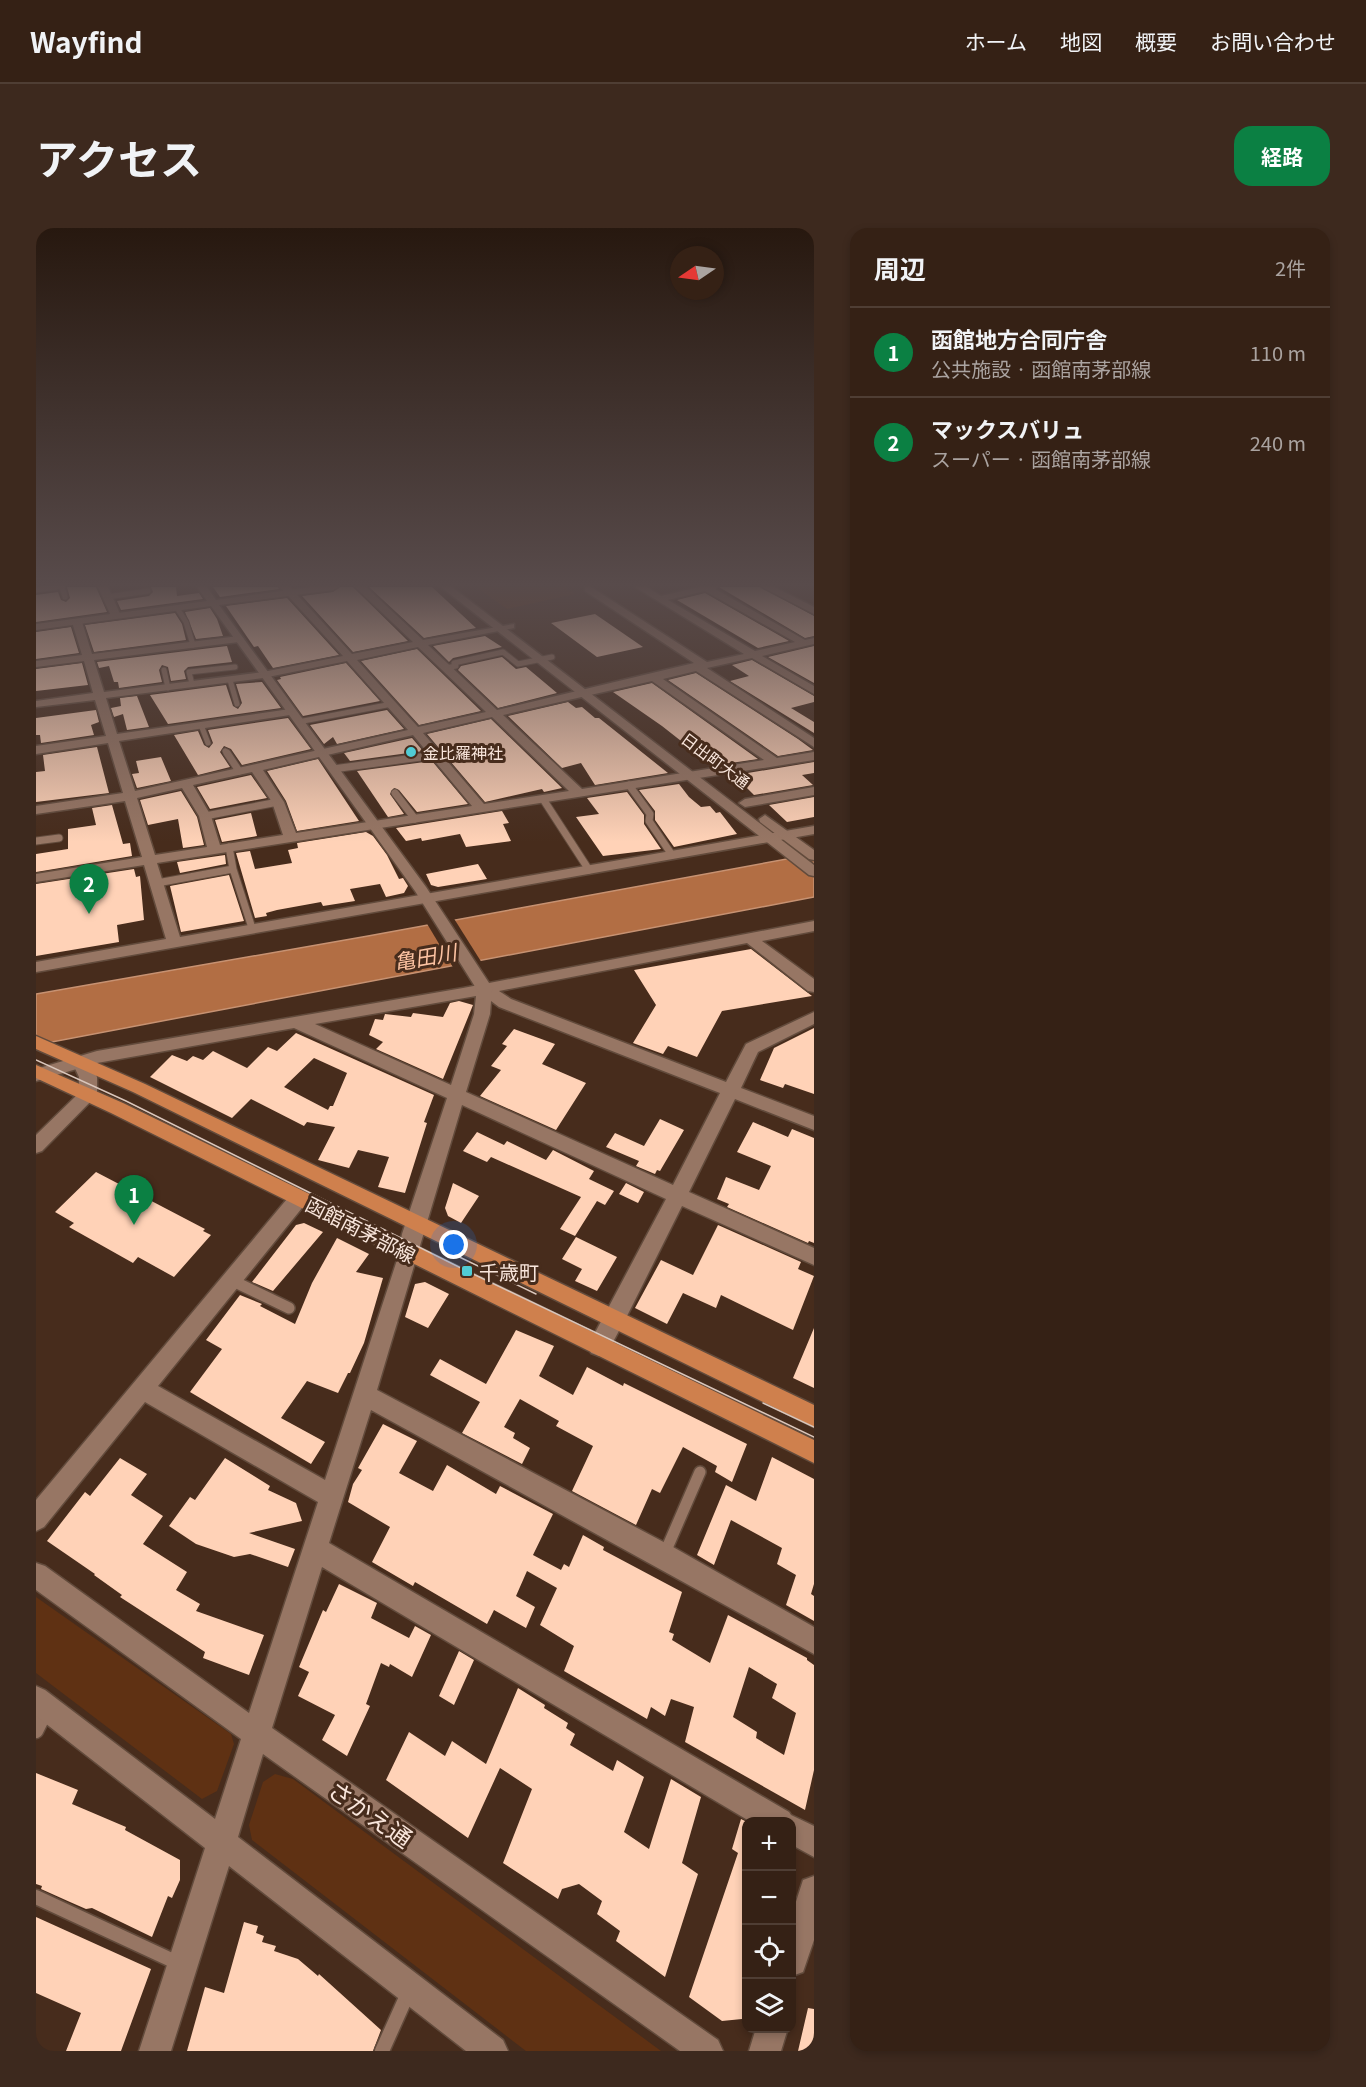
<!DOCTYPE html>
<html lang="ja">
<meta charset="utf-8">
<style>
:root{--surface:#352115;--page:#3d291e;--text:#f1f3f6;--muted:#aaa3a0;--line:#4f3e34;--accent:#0b8043}
body{margin:0;font-family:Georgia,"Noto Sans JP",serif;background:var(--page);color:var(--text)}
.controls{position:absolute;right:18px;bottom:18px;display:grid;overflow:hidden;border-radius:12px;box-shadow:0 3px 9px #0003}
.controls button{width:54px;height:54px;display:grid;place-items:center;padding:0;border:0;border-bottom:2px solid var(--line);background:var(--surface);color:var(--text);font:30px sans-serif}
.compass{position:absolute;left:634px;top:18px;width:54px;height:54px;border-radius:50%;background:var(--surface);box-shadow:0 3px 9px #0003;rotate:257deg}
.you{position:absolute;left:418px;top:1017px;width:21px;height:21px;margin:-15px;border:4px solid #fff;border-radius:50%;background:#1a73e8;box-shadow:0 0 0 9px #1a73e833}
.badge{display:grid;place-items:center;width:39px;height:39px;border-radius:50%;background:var(--accent);color:#fff;font-size:20px;font-weight:700}
.pin{position:absolute;translate:-50% -50px;filter:drop-shadow(0 2px 3px #0008)}
.pin::after{content:'';position:absolute;top:32px;width:21px;height:18px;background:inherit;clip-path:polygon(0 0,100% 0,50% 100%)}
.list{margin:0;padding:0;list-style:none}
h2{display:flex;justify-content:space-between;align-items:center;height:78px;margin:0;padding:0 24px;font-size:26px}
h2 small{font-size:20px;font-weight:400;color:var(--muted)}
.list li{display:grid;grid-template-columns:39px 1fr auto;gap:18px;align-items:center;box-sizing:border-box;height:90px;padding:0 24px;border-top:2px solid var(--line)}
.list b{display:block;font-size:22px;white-space:nowrap}
.list p{margin:0;font-size:20px;white-space:nowrap;color:var(--muted)}
.list em{font-size:20px;font-style:normal;color:var(--muted)}
.icon{flex:none;width:33px;height:33px;fill:none;stroke:currentColor;stroke-width:2;stroke-linecap:round;stroke-linejoin:round}
.map{position:relative;flex:none;width:778px;height:1823px;overflow:hidden;border-radius:18px}
header{display:flex;align-items:center;gap:36px;box-sizing:border-box;height:84px;padding:0 30px;background:var(--surface);border-bottom:2px solid var(--line)}
header strong{font-size:28px}
nav{display:flex;gap:33px;margin-inline-start:auto;font-size:21px}
.intro{display:flex;align-items:center;justify-content:space-between;box-sizing:border-box;height:144px;padding:0 36px}
h1{margin:0;font-size:42px}
.button{padding:15px 27px;border-radius:18px;background:var(--accent);color:#fff;font-size:21px;font-weight:700}
main{display:flex;gap:36px;padding:0 36px}
aside{flex:1;background:var(--surface);border-radius:18px;box-shadow:0 3px 9px #0003}
.map>svg:first-child{display:block}
.green{fill:#5f3113}
.water{fill:#b26e44;stroke:#c79272;stroke-width:1.5}
.pier{fill:#472c1c}
.building{fill:#ffd2b7;fill-rule:evenodd}
.lines{fill:none;stroke-linecap:round;stroke-linejoin:round}
.lane-far3-casing{stroke:#624b3c;stroke-width:7}
.lane-far2-casing{stroke:#624b3c;stroke-width:9}
.lane-far1-casing{stroke:#624b3c;stroke-width:14}
.lane-casing{stroke:#624b3c;stroke-width:17}
.street-casing{stroke:#624b3c;stroke-width:3}
.secondary-casing{stroke:#624b3c;stroke-width:3}
.primary-casing{stroke:#624b3c;stroke-width:3}
.lane-far3{stroke:#977664;stroke-width:5}
.lane-far2{stroke:#977664;stroke-width:7}
.lane-far1{stroke:#977664;stroke-width:11}
.lane{stroke:#977664;stroke-width:14}
.street{fill:#977664;fill-rule:evenodd}
.secondary{fill:#977664;fill-rule:evenodd}
.primary{fill:#cf804d;fill-rule:evenodd}
.tram{stroke:#dac6bb;stroke-width:1.5}
.poi-dot{fill:#51ccd4;stroke:#472c1c;stroke-width:2}
.labels{text-anchor:middle;dominant-baseline:central;stroke-width:6;stroke-linejoin:round;paint-order:stroke}
.far-poi-label{font-size:16px;fill:#f9e6dc;stroke:#472c1c;text-anchor:start}
.far-street-label{font-size:16px;fill:#f9e6dc;stroke:#472c1c}
.street-label{font-size:20px;fill:#f9e6dc;stroke:#472c1c}
.poi-label{font-size:20px;fill:#f9e6dc;stroke:#472c1c;text-anchor:start}
.water-label{font-size:21px;font-style:italic;fill:#fcc2a1;stroke:#472c1c}
.near-street-label{font-size:24px;fill:#f9e6dc;stroke:#472c1c}
</style>
<header>
<strong>Wayfind</strong>
<nav><a>ホーム</a><a>地図</a><a>概要</a><a>お問い合わせ</a></nav>
</header>
<div class="intro"><h1>アクセス</h1><a class="button">経路</a></div>
<main>
<div class="map">
<svg width="778" height="1823" viewBox="0 0 778 1823">
<rect width="100%" height="100%" fill="#472c1c"/>
<path class="green" d="M440 359H529L539 366 471 381Z
M0 1369 195 1506 198 1516 181 1563 166 1571 0 1445Z
M239 1546 257 1551 625 1823H490L216 1612 213 1597 227 1554Z"/>
<path class="water" d="M778 626V669L0 817V766L332 708Z"/>
<path class="pier" d="M417 689 446 735 418 741 390 694Z"/>
<path class="building" d="M31 359H60L71 384 0 394V367L22 364 25 372 30 374 34 370Z
M115 359H140L141 368 163 365 167 371 85 382 81 373 113 368 117 364Z
M177 359H242L243 361 184 369Z
M304 359H317L372 413 317 424 266 368 297 364Z
M333 359H396L440 400 388 410Z
M683 359H724L778 388V408L769 410Z
M669 365 753 413 722 420 641 372Z
M251 370 303 427 237 440 222 418 218 419 190 378Z
M174 380 181 391 187 408 160 411 149 384Z
M139 385 146 396 150 412 58 424 49 397Z
M559 386 607 419 561 429 515 395Z
M35 399 43 425 0 431V404Z
M449 408 466 419 417 430 413 434 397 418Z
M191 418 196 434 152 439 148 443 150 451 135 453 132 439 126 437 123 442 126 454 83 460 82 454H78L73 438 63 440 61 434Z
M778 418V455L732 429Z
M381 421 445 483 383 497 325 433Z
M466 429 480 441 490 439 521 465 462 480 422 442 425 438Z
M716 432 778 468V474L755 480 778 494V505L694 453 713 448 696 437Z
M46 435 52 457 0 463V441Z
M310 435 344 473 267 488 241 452 245 451 244 449Z
M660 445 762 511 777 522 742 528 632 452Z
M226 454 245 480 132 496 114 467 190 457 197 478 202 481 206 475 200 456Z
M616 455 722 531 681 537 673 535 626 498 577 464Z
M101 468 113 499 91 502 87 486 78 489 75 480 85 478 84 470Z
M532 474 540 480 546 479 559 490H563L632 545 559 557 545 535 526 540 472 488Z
M60 482 63 494 55 497 58 507 5 515 4 507H0V490Z
M351 482 368 501 301 516 297 509 288 516 274 497Z
M252 490 275 521 206 537 195 521 188 518 184 524 194 539 162 547 138 507 162 503 168 517 173 520 177 515 172 502Z
M455 491 522 556 526 560 508 564 506 561 449 574 391 506Z
M376 510 387 523 314 533 308 525Z
M61 519 73 565 0 574V544L9 543 7 527Z
M125 529 135 553 101 560 96 546 103 545 100 533Z
M282 531 323 593 261 603 250 573 231 543Z
M396 533 432 576 381 584 363 562 358 560 354 566 368 586 352 589 321 543Z
M778 534V545L766 547 777 557 718 567 707 556 702 557 694 548Z
M215 547 231 570 174 581 161 559Z
M643 556 653 569 665 579 674 578 680 585 684 584 701 606 638 619 619 592V583L603 562Z
M145 563 161 589 168 617 147 620 142 591 112 597 104 572Z
M591 564 608 587V596L625 621 567 628 540 589 563 586 551 570Z
M778 569V589L751 594 733 577Z
M76 577 87 616 94 615 96 628 0 644V626L32 621V601L60 597 56 580Z
M466 583 473 595 467 596 475 613 430 619 424 606 386 613 385 610 370 613 360 600Z
M215 585 221 608 186 614 179 592Z
M330 604 337 608 351 627 363 651 367 650 372 658 368 665 350 669 344 656 314 661 319 673 287 678 285 674 241 682 230 685 231 688 219 690 200 625 214 623 219 641 256 635 252 622 262 620 261 615Z
M189 627 190 636 144 645 141 634Z
M442 636 451 651 402 659 395 657 390 646Z
M98 641 100 649 104 648 108 692 81 697 83 714 0 728V656Z
M193 647 208 693 145 704 134 658Z
M715 721 776 768 686 783 661 829 632 818 627 826 597 815 620 777 598 742Z
M423 773 437 777 407 851 340 821 347 814 333 807 339 791 347 792 349 786 375 789 377 785 407 789 414 775Z
M778 800V866L749 856 747 860 724 852 738 820Z
M478 801 519 816 506 836 550 855 520 902 444 868 465 842 455 838 471 818 466 816Z
M260 805 398 867 388 894 391 895 369 965 342 959 353 929 322 922 313 940 282 932 299 899 271 894 268 898 215 871 196 890 114 849 136 827 151 833 157 828 167 832 177 823 211 840 232 819 241 823ZM278 830 311 845 297 878H294L292 882 248 859Z
M624 891 648 902 624 943 621 942 619 946 600 938 603 933 570 919 579 905 608 918Z
M717 894 752 909 756 901 778 910V1015L773 1013 772 1015 691 979 693 976 681 971 690 949 723 962 735 938 701 924Z
M441 904 468 917 471 913 510 932 517 922 558 943 553 951 578 963 569 977 561 973 539 1008 524 1001 545 969 455 929 451 934 427 923Z
M60 944 169 1001 167 1003 175 1007 138 1049 102 1029 97 1035 33 999 38 995 19 984Z
M417 955 443 968 425 995 412 988 409 980Z
M590 955 608 964 602 975 583 966Z
M268 995 287 1004 237 1063 216 1054 260 997Z
M682 997 765 1034 762 1041 778 1048 757 1102 685 1067 680 1080 647 1065 631 1096 599 1080 625 1032 657 1047Z
M540 1009 581 1029 561 1063 539 1053 546 1041 526 1031Z
M301 1010 333 1026 320 1044 347 1050 328 1115 314 1145H312L302 1165 271 1153 245 1190 289 1214 275 1236 154 1164 186 1121 170 1112 204 1067 226 1076 224 1078 259 1096 276 1055Z
M389 1054 413 1066 392 1100 369 1089 379 1056Z
M778 1100V1160L757 1150Z
M480 1102 518 1118 503 1148 537 1167 551 1139 587 1158 588 1155 711 1216 696 1254 679 1244 681 1238 647 1219 624 1265 616 1261 600 1297 536 1263 557 1218 520 1198 523 1193 484 1171 468 1199 479 1205 477 1210 494 1220 486 1236 426 1205 444 1174 394 1147 404 1131 450 1156Z
M347 1196 381 1213 363 1245 397 1263 411 1237 460 1266 464 1258 517 1286 497 1327 525 1342 528 1336 533 1339 547 1307 568 1319 567 1322 646 1364 633 1404 638 1406 636 1412 674 1435 692 1387 771 1430V1432L778 1437V1542L769 1582 649 1514 658 1479 635 1471 629 1488 615 1479 611 1491 528 1443 538 1418 504 1397 521 1360 491 1343 480 1368 499 1379 490 1400 458 1382 451 1396 379 1354 377 1358 336 1334 354 1299 312 1274 317 1256 326 1242 322 1240ZM713 1439 741 1456 736 1470 760 1485 748 1527 720 1510 721 1504 697 1489Z
M736 1229 778 1251V1356L775 1366 778 1368V1393L750 1377 760 1347 741 1336 746 1320 695 1292 678 1337 661 1327 690 1257 720 1273Z
M84 1230 111 1246 95 1267 127 1288 107 1316 151 1344 140 1362 164 1376 160 1383 228 1407 213 1447 167 1430 169 1424 84 1369 86 1367 58 1347 59 1346 11 1313 49 1264 54 1268Z
M189 1230 234 1258 232 1262 260 1275 266 1293 213 1305 259 1321 252 1339 214 1326 198 1329 160 1316 133 1298 154 1269 159 1272Z
M303 1356 341 1375 335 1390 373 1410 379 1398 395 1407 376 1449 354 1436 353 1439 345 1435 330 1476 334 1478 311 1528 286 1512 299 1487 262 1468 273 1444 263 1439 287 1382 290 1384Z
M423 1423 438 1432 418 1477 403 1468Z
M482 1460 509 1477 508 1480 532 1495 530 1500 539 1506 534 1517 577 1543 581 1532 608 1549 588 1604 613 1621 635 1551 665 1569 646 1635 662 1646 629 1749 580 1713 584 1703 561 1686 566 1673 543 1656 526 1661 522 1671 467 1635 496 1561 464 1540 432 1610 350 1552 373 1504 409 1528 416 1513 450 1536Z
M0 1545 42 1562 36 1576 90 1599 89 1602 144 1632V1652L136 1670 132 1668 116 1709 56 1680 50 1681 34 1674 5 1661 6 1658 0 1656Z
M705 1591 711 1594V1776L706 1791 686 1793 653 1769 702 1625 696 1621Z
M0 1689 115 1741 85 1823H30L45 1785 0 1765Z
M208 1694 222 1698 220 1705 228 1708 226 1714 240 1718 238 1723 262 1731 282 1748 283 1746 345 1802 337 1823H151L169 1759 188 1765Z
M772 1780 778 1781V1823H762Z"/>
<g class="lines">
<g class="lane-far3-casing">
<path id="lane-far3" d="M26 359 29 369
M0 362 21 359
M71 369 112 363
M141 380 150 394 157 417
M409 440 420 438 418 435 467 424 482 436 516 429
M128 442 132 460
M194 452 201 476
M156 456 153 444 199 439
M262 494 356 476
M165 497 172 515
M189 523 192 527"/>
</g>
<g class="lane-far2-casing">
<path id="lane-far2" d="M191 525 203 543
M297 541 400 527
M593 557 614 586 613 593 636 627
M359 565 379 591
M507 571 553 642
M169 588 242 574
M0 613 23 610
M197 641 216 700
M121 655 197 641 193 619"/>
</g>
<g class="lane-far1-casing">
<path id="lane-far1" d="M195 1052 253 1080
M628 1327 664 1244"/>
</g>
<g class="lane-casing">
<path id="lane" d="M0 1503 10 1483
M0 1669 144 1736
M346 1823 372 1765"/>
</g>
<g class="street-casing">
<path id="street" d="M62 359H72L85 388 83 390 75 388Z
M244 359H254L316 426 377 414 319 359H330L387 412 478 396V400L392 417 461 482 658 435 549 363V359H555L671 434 708 426 599 359H611L625 368 663 359H681L679 361 769 412 778 410V416L726 428 778 458V466L716 430 671 440 778 510V519L660 443 627 451 741 530 778 524V532L121 635 144 709 778 598V606L0 744V734L130 711 108 637 0 654V646L106 629 89 573 0 586V578L87 565 72 515 0 526V518L70 508 59 472 0 479V473L57 465 48 433 0 439V433L46 427 36 394 41 391 46 394 56 426 203 408 208 411 203 414 58 432 68 464 227 444 307 428ZM669 363 759 414 719 423 632 372ZM382 419 450 484 382 499 321 432ZM311 433 372 502 99 563 83 513 254 487 260 484 254 481 81 506 70 470 227 450ZM616 453 728 532 546 561 467 487ZM456 489 533 563 448 576 387 505ZM377 507 436 578 260 605 248 574 227 542ZM216 544 236 574 247 607 184 617 175 588 157 557ZM146 560 163 588 171 619 119 627 101 570Z
M726 359H738L778 379V386Z
M778 559V567L709 579 703 575 709 571Z
M778 693V703L726 713 778 751V764L772 763 711 715 463 763 475 771 690 854 710 816 778 784V796L722 824 705 860 778 888V902L699 871 653 964 778 1020V1037L646 978 592 1086 571 1125 563 1128 555 1125 552 1118 630 971 426 877 341 1162 637 1319 778 1399V1426L335 1182 293 1315 753 1584 755 1587 778 1598V1629L756 1617V1594H715L286 1339 236 1500 682 1812 687 1823H644L227 1526 202 1609 467 1812 472 1823H430L193 1638 135 1823H103L169 1620 0 1488V1458L9 1462 179 1591 205 1511 0 1362V1335L9 1338 213 1485 282 1274 109 1174 8 1299 0 1303V1272L256 965 263 962 270 965 272 970 270 975 122 1158 289 1252 363 1026 366 1006 411 870 258 800 61 835 0 853V841L61 823 427 760ZM440 768 438 786 415 857 279 796ZM455 773 463 779 684 865 637 957 430 864 454 786Z
M778 1648V1712L767 1744 756 1748V1686L767 1652Z
M720 1800H752L745 1823H713Z"/>
</g>
<g class="secondary-casing">
<path id="secondary" d="M161 359H171L180 372 275 359H302L297 362 183 377 390 659 457 761 455 765H443L379 663 175 378 0 402V396L171 373Z
M405 359H416L778 637V648L773 647Z
M729 587 778 622V632L773 631 724 594 723 591Z
M44 828 50 830 61 849V867L6 923 0 925V907L43 865V849L36 834 38 830Z"/>
</g>
<g class="primary-casing">
<path id="primary" d="M0 808 109 856 778 1177V1199L97 864 0 821Z
M0 837 87 875 778 1212V1235L75 885 0 850Z"/>
</g>
<use href="#lane-far3" class="lane-far3"/>
<use href="#lane-far2" class="lane-far2"/>
<use href="#lane-far1" class="lane-far1"/>
<use href="#lane" class="lane"/>
<use href="#street" class="street"/>
<use href="#secondary" class="secondary"/>
<use href="#primary" class="primary"/>
<path class="tram" d="M0 832 90 873 431 1043 778 1209
M413 1024 500 1066
M727 1175 778 1199"/>
</g>
<linearGradient id="sky" x2="0" y2="1"><stop stop-color="#27180f"/><stop offset="0.58" stop-color="#584b4b"/><stop offset="1" stop-color="#584b4b" stop-opacity="0"/></linearGradient>
<rect width="778" height="614" fill="url(#sky)"/>
<g class="poi-dot">
<circle cx="375" cy="524" r="6"/>
<rect x="425" y="1037" width="12" height="12" rx="3"/>
</g>
<g class="labels">
<g class="far-poi-label">
<text x="387" y="524">金比羅神社</text>
</g>
<g class="far-street-label">
<text transform="translate(680 532) rotate(37)">日出町大通</text>
</g>
<g class="street-label">
<text transform="translate(325 1001) rotate(27)">函館南茅部線</text>
</g>
<g class="poi-label">
<text x="443" y="1043">千歳町</text>
</g>
<g class="water-label">
<text transform="translate(389 728) rotate(-10)">亀田川</text>
</g>
<g class="near-street-label">
<text transform="translate(335 1585) rotate(35)">さかえ通</text>
</g>
</g>
</svg>
<div class="controls">
<button>+</button>
<button>−</button>
<button><svg class="icon" aria-label="locate" viewBox="0 0 24 24"><circle cx="12" cy="12" r="6"/><path d="M12 2v4M12 18v4M2 12h4M18 12h4"/></svg></button>
<button><svg class="icon" aria-label="layers" viewBox="0 0 24 24"><path d="M12 4l9 5-9 5-9-5zM3 14l9 5 9-5"/></svg></button>
</div>
<svg class="compass" viewBox="-18 -18 36 36"><path d="M0-13l5 13h-10z" fill="#e53935"/><path d="M0 13l5-13h-10z" fill="#aaa3a0"/></svg>
<div class="you"></div>
<div class="pin badge" style="left:98px;top:997px">1</div>
<div class="pin badge" style="left:53px;top:686px">2</div>
</div>
<aside>
<h2>周辺<small>2件</small></h2>
<ul class="list">
<li><span class="badge">1</span><div><b>函館地方合同庁舎</b><p>公共施設 · 函館南茅部線</p></div><em>110 m</em></li>
<li><span class="badge">2</span><div><b>マックスバリュ</b><p>スーパー · 函館南茅部線</p></div><em>240 m</em></li>
</ul>
</aside>
</main>
